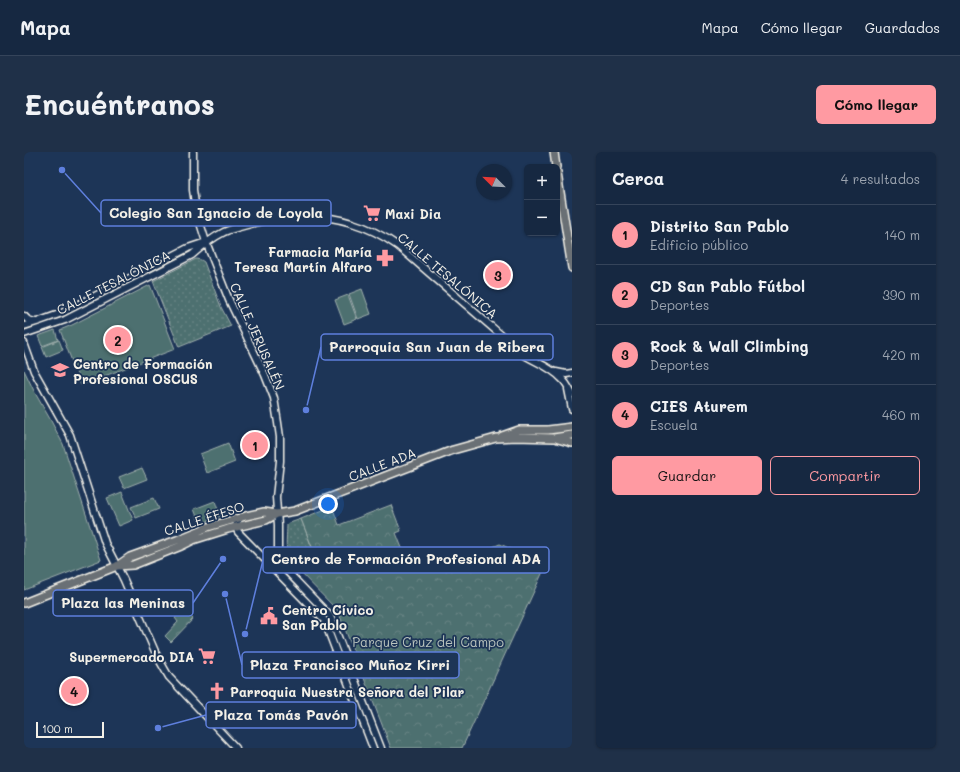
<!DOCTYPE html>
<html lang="es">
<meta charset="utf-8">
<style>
:root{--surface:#162841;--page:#1f3048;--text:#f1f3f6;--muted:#9ea6b1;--line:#35445a;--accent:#ff9aa2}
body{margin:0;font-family:Mali,sans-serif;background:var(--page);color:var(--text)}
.controls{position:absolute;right:12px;top:12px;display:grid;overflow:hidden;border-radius:6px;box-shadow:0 1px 3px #0004}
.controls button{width:36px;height:36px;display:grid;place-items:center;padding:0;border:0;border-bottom:1px solid var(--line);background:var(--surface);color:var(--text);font:20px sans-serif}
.compass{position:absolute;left:452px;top:12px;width:36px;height:36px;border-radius:50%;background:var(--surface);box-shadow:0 1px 3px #0004;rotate:294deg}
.scale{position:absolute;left:12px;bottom:10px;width:68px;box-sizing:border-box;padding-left:4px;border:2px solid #f4f1e8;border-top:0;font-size:11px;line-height:14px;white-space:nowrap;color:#f4f1e8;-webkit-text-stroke:3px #1d3557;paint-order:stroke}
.you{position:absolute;left:304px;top:352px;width:14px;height:14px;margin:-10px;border:3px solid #fff;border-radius:50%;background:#1a73e8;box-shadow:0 0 0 6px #1a73e833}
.badge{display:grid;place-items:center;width:26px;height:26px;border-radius:50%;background:var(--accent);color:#111;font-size:13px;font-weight:700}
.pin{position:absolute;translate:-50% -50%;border:2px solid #fff;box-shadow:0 1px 4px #0006}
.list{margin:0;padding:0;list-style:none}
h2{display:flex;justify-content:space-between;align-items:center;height:52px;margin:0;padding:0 16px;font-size:17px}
h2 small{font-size:13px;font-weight:400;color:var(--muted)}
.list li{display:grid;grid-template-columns:26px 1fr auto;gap:12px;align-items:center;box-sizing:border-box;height:60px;padding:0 16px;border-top:1px solid var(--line)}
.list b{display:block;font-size:15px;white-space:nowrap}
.list p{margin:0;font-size:13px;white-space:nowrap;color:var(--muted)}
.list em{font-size:13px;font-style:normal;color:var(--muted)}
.actions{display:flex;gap:8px;padding:12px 16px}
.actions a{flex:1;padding:9px 0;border:1px solid var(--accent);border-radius:6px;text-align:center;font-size:14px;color:var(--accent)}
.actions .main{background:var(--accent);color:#111}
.map{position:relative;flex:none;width:548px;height:596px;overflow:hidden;border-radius:6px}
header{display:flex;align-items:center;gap:24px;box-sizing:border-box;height:56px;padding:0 20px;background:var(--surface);border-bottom:1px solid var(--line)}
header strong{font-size:19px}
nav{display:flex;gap:22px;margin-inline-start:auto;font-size:14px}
.intro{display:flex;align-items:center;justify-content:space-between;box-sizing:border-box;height:96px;padding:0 24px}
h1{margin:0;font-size:28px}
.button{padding:10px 18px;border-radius:6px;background:var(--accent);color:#111;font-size:14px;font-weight:700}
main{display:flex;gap:24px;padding:0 24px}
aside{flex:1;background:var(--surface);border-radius:6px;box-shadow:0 1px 3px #0004}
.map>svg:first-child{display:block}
.grass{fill:url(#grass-dots);stroke:#a0b0ac}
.forest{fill:url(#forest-crowns);stroke:#a0b0ac}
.garden{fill:#4d6f6f;stroke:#a0b0ac}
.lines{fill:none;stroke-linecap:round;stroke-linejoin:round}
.minor-casing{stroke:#f4f1e8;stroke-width:9}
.major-casing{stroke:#f4f1e8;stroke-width:10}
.minor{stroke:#1d3557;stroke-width:6}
.major{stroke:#6a7074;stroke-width:7}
.labels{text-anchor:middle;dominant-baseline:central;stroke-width:3.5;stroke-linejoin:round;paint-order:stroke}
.poi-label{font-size:13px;font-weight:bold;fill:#f4f1e8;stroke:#1d3557;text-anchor:start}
.street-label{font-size:13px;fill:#f4f1e8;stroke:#1d3557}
.park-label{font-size:13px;fill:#bac4be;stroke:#1d3557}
.leader{fill:none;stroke:#5e7fdd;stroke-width:1.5}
.callout-dot{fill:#5e7fdd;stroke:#1d3557;stroke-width:1.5}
.callout{fill:#1d3557;stroke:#5e7fdd;stroke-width:1.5}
.callout-label{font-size:14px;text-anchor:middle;font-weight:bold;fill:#f4f1e8}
</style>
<header>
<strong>Mapa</strong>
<nav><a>Mapa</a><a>Cómo llegar</a><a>Guardados</a></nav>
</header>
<div class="intro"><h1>Encuéntranos</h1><a class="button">Cómo llegar</a></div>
<main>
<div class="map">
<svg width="548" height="596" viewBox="0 0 548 596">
<defs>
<pattern id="grass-dots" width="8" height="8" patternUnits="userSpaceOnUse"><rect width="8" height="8" fill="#4d6f6f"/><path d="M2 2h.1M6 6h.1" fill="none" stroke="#678484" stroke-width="1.8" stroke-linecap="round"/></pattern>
<pattern id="forest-crowns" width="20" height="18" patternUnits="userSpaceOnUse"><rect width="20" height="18" fill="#4d6f6f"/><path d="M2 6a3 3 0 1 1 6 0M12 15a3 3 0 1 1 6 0" fill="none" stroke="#678484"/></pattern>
</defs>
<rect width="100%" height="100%" fill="#1d3557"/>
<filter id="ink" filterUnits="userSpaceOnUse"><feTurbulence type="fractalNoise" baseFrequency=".025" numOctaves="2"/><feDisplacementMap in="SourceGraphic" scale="8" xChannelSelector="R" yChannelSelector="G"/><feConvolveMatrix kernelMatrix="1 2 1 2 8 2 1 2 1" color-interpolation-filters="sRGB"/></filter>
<g filter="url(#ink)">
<path class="grass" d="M172 107 177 108 180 110 197 155 207 174 155 195 129 129Z
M277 367 292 406 270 414C259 402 263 387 263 372Z"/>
<path class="forest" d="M367 353 377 379 372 381 386 416 409 407 413 417 476 392 522 413 438 596H367L314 459 270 414 292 405 277 367 304 356 306 359 309 357 315 373Z
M160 457 169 467 147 490 141 484 154 470 151 466Z"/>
<path class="garden" d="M126 133 151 197 57 233 36 178 48 173Z
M338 137 347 162 334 167 325 142Z
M324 143 333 167 320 172 311 148Z
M31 178 34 188 18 194 14 184Z
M35 188 39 198 22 205 18 195Z
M0 218 11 241 26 267 39 292 77 408 0 438Z
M204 291 211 310 183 321 176 302Z
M118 316 123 327 100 336 95 325Z
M98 340 109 368 95 374 83 346Z
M130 346 135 357 112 366 107 355Z
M191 349 196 364 176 372 170 357Z"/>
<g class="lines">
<g class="minor-casing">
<path id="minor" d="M169 0V38L172 58 182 90 205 148 232 204 241 223 250 246 254 271 256 285V309L252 345 254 373V403L258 414 306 464 357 596
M0 164 4 168 11 170
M0 174 13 170 38 161 164 96 179 91
M0 182 41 168 168 103C178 94 188 86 200 80 207 77 215 75 223 73 257 63 294 60 328 71 345 76 360 84 374 94L499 202C511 210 527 215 537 226 542 230 545 236 548 242
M0 191 10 219 46 283 81 391 100 428 133 504 145 525 212 596
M532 220 542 222 548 221
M544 237 548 257
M217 365 213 370 212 375 214 380 300 468 349 596"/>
</g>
<g class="major-casing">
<path id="major" d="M530 0 532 15
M533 21 548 116
M478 284 495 278H524L548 275
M534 287 548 291
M93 414 109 413 157 394 169 388 204 377 242 368 253 362
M0 451 93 414 106 405 153 388 184 375 222 364 240 360 253 362 271 359 429 298 472 286 491 285 530 286 548 283"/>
</g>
<use href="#minor" class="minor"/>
<use href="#major" class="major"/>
</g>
</g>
<defs>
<g id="supermarket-bare" transform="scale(1.38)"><path d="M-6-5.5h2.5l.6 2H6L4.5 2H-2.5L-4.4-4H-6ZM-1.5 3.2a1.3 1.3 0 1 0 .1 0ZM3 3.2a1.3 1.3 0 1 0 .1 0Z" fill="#ff9aa2" stroke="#1d3557" stroke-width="2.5" paint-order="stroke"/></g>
<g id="pharmacy-bare" transform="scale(1.38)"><path d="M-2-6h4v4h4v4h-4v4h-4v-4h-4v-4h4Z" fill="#ff9aa2" stroke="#1d3557" stroke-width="2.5" paint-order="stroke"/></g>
<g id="university-bare" transform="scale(1.38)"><path d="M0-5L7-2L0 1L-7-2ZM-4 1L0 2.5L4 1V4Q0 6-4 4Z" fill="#ff9aa2" stroke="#1d3557" stroke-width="2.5" paint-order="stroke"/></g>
<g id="civic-bare" transform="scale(1.38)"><path d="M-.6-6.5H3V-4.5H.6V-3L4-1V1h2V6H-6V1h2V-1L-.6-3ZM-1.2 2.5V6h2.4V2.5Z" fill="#ff9aa2" stroke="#1d3557" stroke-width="2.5" paint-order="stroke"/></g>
<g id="church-bare" transform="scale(1.38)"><path d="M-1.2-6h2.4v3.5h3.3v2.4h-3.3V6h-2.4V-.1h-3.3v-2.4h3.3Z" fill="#ff9aa2" stroke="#1d3557" stroke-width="2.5" paint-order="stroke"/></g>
</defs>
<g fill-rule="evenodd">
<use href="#supermarket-bare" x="348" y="61"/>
<use href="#pharmacy-bare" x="361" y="106"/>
<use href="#university-bare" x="36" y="218"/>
<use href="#civic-bare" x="245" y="464"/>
<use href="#supermarket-bare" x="183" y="504"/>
<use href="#church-bare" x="193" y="539"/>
</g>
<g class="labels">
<g class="poi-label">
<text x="361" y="61">Maxi Dia</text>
<text x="348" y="99" text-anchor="end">Farmacia María<tspan x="348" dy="15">Teresa Martín Alfaro</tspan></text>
<text x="49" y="211">Centro de Formación<tspan x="49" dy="15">Profesional OSCUS</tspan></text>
<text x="258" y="457">Centro Cívico<tspan x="258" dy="15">San Pablo</tspan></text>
<text x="170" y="504" text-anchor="end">Supermercado DIA</text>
<text x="206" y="539">Parroquia Nuestra Señora del Pilar</text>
</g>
<g class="street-label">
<text transform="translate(424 123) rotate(40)">CALLE TESALÓNICA</text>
<text transform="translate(89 130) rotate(-27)">CALLE TESALÓNICA</text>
<text transform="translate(234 184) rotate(66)">CALLE JERUSALÉN</text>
<text transform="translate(358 312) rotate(-21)">CALLE ADA</text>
<text transform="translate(180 366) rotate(-18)">CALLE ÉFESO</text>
</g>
<g class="park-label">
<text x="404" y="489">Parque Cruz del Campo</text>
</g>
</g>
<path class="leader" d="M38 18L77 61M282 258L297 195M221 482L239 408M199 407L169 451M201 442L218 513M134 576L182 563"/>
<g class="callout-dot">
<circle cx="38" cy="18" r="4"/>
<circle cx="282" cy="258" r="4"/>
<circle cx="221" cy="482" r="4"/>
<circle cx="199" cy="407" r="4"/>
<circle cx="201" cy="442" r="4"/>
<circle cx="134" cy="576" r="4"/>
</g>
<g class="callout">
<rect x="77" y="48" width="230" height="26" rx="4"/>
<rect x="297" y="182" width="232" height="26" rx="4"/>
<rect x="239" y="395" width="286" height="26" rx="4"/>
<rect x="29" y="438" width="140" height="26" rx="4"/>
<rect x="218" y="500" width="217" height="26" rx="4"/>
<rect x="182" y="550" width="150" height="26" rx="4"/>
</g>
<g class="callout-label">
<text x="192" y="66">Colegio San Ignacio de Loyola</text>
<text x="413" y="200">Parroquia San Juan de Ribera</text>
<text x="382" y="412">Centro de Formación Profesional ADA</text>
<text x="99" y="456">Plaza las Meninas</text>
<text x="326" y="518">Plaza Francisco Muñoz Kirri</text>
<text x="257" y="568">Plaza Tomás Pavón</text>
</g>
</svg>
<div class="controls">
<button>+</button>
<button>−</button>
</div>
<svg class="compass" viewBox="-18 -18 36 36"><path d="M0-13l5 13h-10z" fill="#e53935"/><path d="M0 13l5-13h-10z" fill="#9ea6b1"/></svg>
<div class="scale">100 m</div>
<div class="you"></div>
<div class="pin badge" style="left:231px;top:293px">1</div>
<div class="pin badge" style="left:94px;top:188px">2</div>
<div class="pin badge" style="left:474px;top:123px">3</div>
<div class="pin badge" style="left:50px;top:539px">4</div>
</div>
<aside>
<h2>Cerca<small>4 resultados</small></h2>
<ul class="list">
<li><span class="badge">1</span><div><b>Distrito San Pablo</b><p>Edificio público</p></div><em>140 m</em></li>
<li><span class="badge">2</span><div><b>CD San Pablo Fútbol</b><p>Deportes</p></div><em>390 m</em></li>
<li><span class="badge">3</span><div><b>Rock &amp; Wall Climbing</b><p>Deportes</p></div><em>420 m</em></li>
<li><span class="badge">4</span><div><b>CIES Aturem</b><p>Escuela</p></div><em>460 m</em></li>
</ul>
<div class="actions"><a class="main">Guardar</a><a>Compartir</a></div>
</aside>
</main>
